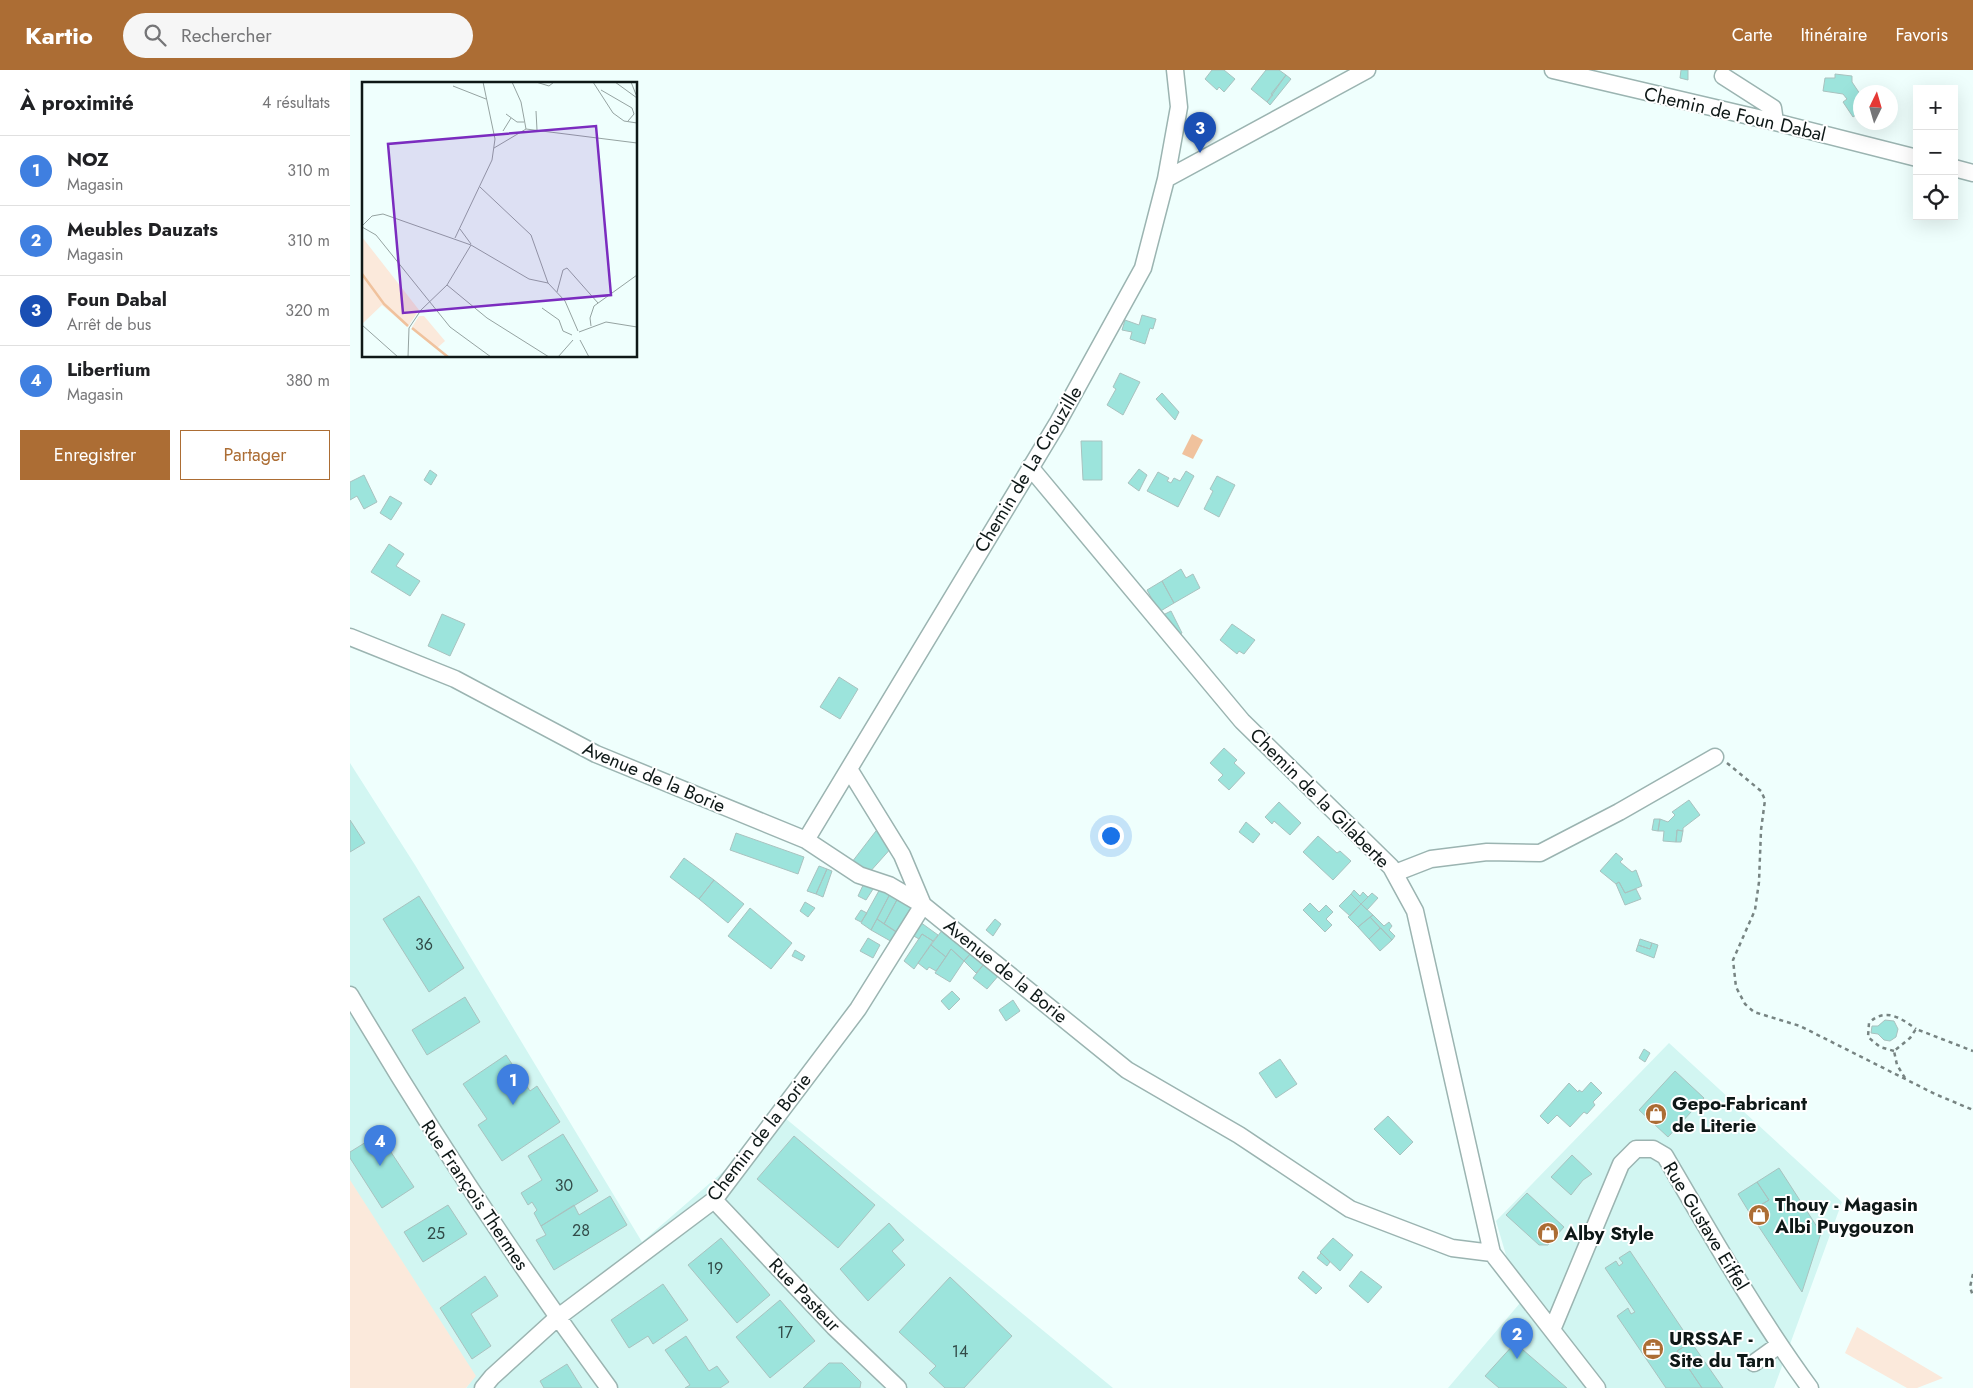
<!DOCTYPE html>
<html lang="fr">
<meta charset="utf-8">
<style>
:root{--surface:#fff;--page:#f6f6f6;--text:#202124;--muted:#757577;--line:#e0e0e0;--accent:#ac6d34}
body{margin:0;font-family:Jost,sans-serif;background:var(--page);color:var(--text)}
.controls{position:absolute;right:15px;top:15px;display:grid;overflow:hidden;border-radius:0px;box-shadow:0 5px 20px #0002}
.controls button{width:45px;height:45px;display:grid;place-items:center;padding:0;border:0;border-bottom:1px solid var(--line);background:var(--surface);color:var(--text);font:25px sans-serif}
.compass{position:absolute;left:1503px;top:15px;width:45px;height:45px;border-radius:50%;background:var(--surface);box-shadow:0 5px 20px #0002;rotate:5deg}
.you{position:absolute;left:760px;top:765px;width:18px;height:18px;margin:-12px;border:4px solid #fff;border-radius:50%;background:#1a73e8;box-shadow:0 0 0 8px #1a73e833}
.badge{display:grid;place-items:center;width:32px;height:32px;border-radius:50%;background:var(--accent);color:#fff;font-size:16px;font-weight:700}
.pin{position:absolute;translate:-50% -41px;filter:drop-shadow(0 1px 2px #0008)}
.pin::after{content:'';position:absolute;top:26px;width:18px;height:15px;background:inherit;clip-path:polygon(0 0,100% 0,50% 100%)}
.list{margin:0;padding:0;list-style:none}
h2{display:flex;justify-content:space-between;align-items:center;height:65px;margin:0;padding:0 20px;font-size:21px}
h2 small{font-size:16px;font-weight:400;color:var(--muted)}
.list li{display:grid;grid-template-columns:32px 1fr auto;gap:15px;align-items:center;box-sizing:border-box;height:70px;padding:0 20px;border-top:1px solid var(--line)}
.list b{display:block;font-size:19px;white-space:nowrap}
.list p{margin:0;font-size:16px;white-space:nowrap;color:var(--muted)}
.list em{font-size:16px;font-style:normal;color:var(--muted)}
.actions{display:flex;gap:10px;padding:15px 20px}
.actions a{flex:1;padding:11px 0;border:1px solid var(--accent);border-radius:0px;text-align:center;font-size:18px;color:var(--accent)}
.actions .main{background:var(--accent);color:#fff}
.icon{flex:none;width:28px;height:28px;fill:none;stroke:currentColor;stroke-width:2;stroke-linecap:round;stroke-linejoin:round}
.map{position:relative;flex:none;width:1623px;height:1318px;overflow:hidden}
header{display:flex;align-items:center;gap:30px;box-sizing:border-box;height:70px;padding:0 25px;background:var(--accent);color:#fff}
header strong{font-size:24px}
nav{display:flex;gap:28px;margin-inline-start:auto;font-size:18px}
.search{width:350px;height:45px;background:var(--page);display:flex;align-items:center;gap:12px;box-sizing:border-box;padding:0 18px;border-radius:28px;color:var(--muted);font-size:19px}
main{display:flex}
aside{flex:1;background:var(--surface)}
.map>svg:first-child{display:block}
.built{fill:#d2f6f2}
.green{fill:#fbe9db}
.water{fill:#f0c29d}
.building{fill:#9ce4dc;stroke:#a9c2bf}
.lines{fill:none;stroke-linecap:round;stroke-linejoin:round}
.minor-casing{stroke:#9bb4b1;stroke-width:19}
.path{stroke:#778482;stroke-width:2.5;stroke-dasharray:4 4;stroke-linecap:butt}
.minor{stroke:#fff;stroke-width:16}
.labels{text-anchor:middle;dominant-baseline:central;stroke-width:4;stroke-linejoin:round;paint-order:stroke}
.number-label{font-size:16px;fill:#324b48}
.street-label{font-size:19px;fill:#0e1817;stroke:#fff}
.poi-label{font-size:19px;font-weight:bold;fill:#0e1817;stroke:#fff;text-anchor:start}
.inset-river{fill:none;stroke:#f0c29d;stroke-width:2.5}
.inset-road{fill:none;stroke:#95a3a1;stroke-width:1}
.view{fill:#7b2cbf;fill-opacity:0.15;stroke:#7b2cbf;stroke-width:2.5}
.inset-edge{fill:none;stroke:#0e1817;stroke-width:2.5}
</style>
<header>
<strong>Kartio</strong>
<div class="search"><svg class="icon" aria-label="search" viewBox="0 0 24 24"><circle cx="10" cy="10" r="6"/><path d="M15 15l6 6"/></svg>Rechercher</div>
<nav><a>Carte</a><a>Itinéraire</a><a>Favoris</a></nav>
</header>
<main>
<aside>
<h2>À proximité<small>4 résultats</small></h2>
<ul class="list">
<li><span class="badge" style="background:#3f7fe0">1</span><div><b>NOZ</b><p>Magasin</p></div><em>310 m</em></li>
<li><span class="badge" style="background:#3f7fe0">2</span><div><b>Meubles Dauzats</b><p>Magasin</p></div><em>310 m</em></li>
<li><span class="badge" style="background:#1a4fb4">3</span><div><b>Foun Dabal</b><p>Arrêt de bus</p></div><em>320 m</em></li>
<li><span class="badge" style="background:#3f7fe0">4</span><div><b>Libertium</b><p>Magasin</p></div><em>380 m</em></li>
</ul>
<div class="actions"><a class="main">Enregistrer</a><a>Partager</a></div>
</aside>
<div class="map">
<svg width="1623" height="1318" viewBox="0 0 1623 1318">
<rect width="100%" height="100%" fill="#effffd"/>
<path class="built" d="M0 693 65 795 292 1172 435 1048 763 1318H116L125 1306 0 1116Z
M1319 973 1492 1132 1424 1318H1098L1170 1233 1146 1151Z"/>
<path class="green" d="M0 1110 126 1306 116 1318H0Z
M1507 1257 1593 1308 1567 1318H1557L1495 1283Z"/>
<path class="water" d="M842 364 853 370 843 389 832 384Z"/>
<path class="building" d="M862 0H874L885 9 874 22 869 17 867 20 855 9Z
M916 0H929L936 5 917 32 901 19Z
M1331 0H1338V10L1330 8Z
M1485 4 1502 6V12L1510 24V42L1503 47 1493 32 1497 29 1493 24 1473 21 1475 8H1485Z
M936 5 941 9 920 35 917 32 923 25 921 24Z
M792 245 806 249 803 259 800 258 795 274 780 269 782 262 772 260 775 250 789 255Z
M770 303 790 312 773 345 757 335 766 319 763 317Z
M812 323 829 342 825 350 806 329Z
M731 371H752V410H733Z
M789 399 797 405 789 421 778 413Z
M80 400 87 405 81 415 74 410Z
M836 401 844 406 828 437 797 421 808 402 819 408 817 411 821 413 824 408 830 411Z
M14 405 27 432 14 439 7 426 0 430V412Z
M867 406 885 415 869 447 854 439 863 421 860 419Z
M40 426 52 433 41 450 30 443Z
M39 474 54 484 46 496 70 511 60 526 21 502Z
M831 499 836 508 843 504 850 518 824 533 812 511Z
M812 511 824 533 809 542 797 520Z
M821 541 832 563 824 568 811 546Z
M92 544 115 554 100 586 78 576Z
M882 554 905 570 894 584 889 581 887 584 870 570Z
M489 607 508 619 490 649 470 637Z
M874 678 887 690 884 693 895 703 879 720 868 710 873 705 860 693Z
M1339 730 1350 745 1333 758V761L1327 760 1326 772 1313 771 1314 761H1308L1310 749 1318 752 1325 745 1322 742Z
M929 732 951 753 940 765 924 751 922 754 915 747Z
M1304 749H1310L1308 761 1302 760Z
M0 750 15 773 0 782Z
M896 752 910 764 903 773 889 762Z
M529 757 543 776 518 804 502 792Z
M1327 760 1333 761 1331 772H1326Z
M386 763 454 787 448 804 380 780Z
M968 766 987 783 990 781 1001 791 983 810 953 782Z
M1266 783 1273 789 1270 792 1282 802 1286 800 1292 816 1275 823 1269 812 1266 814 1250 801Z
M334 788 364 810 349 829 320 807Z
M469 796 477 799 466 824 457 821Z
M477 799 482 801 473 827 466 824Z
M364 810 394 834 378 853 349 829Z
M515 811 525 816 516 830 508 826Z
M1269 812 1275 823 1286 819 1291 829 1275 835 1266 814Z
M531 817 541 822 521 860 511 853Z
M1004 820 1010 826 1013 822 1018 827 1011 834 1001 824Z
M541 822 549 826 534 854 527 849Z
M1022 823 1028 828 1017 840 1011 834Z
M1001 824 1011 834 1000 846 989 836Z
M69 826 114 898 79 922 33 849Z
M549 826 564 833 546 862 534 854Z
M455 832 465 838 458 847 450 841Z
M960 833 969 842 976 835 983 842 976 849 982 855 975 862 953 840Z
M1011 834 1023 845 1008 857 998 847Z
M400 838 442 873 421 899 378 866Z
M511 840 517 843 511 852 505 849Z
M1023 845 1034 856 1039 852 1042 856 1039 860 1045 866 1042 870 1020 847Z
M1020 847 1030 858 1019 869 1008 857Z
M527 849 550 864 544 873 521 860Z
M645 849 651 854 643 866 636 860Z
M570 852 588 865 583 871 572 864 569 869 562 865Z
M1031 858 1042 870 1030 881 1019 869Z
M593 859 621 883 614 891 601 879 596 887 581 875Z
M572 864 583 871 564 899 554 891Z
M518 868 530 875 523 888 510 881Z
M1290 869 1302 873 1300 879 1288 875Z
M1302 873 1308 875 1304 888 1286 881 1288 875 1300 879Z
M581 875 596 887 586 901 579 897 577 900 568 893Z
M601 879 614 891 600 912 585 903Z
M445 880 455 886 452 891 442 886Z
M621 883 634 894 626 903 614 891Z
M634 894 649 905 637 919 623 908Z
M602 921 610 929 599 940 591 931Z
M115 927 130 952 77 985 62 960Z
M663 930 670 941 656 951 649 940Z
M1535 950 1544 951 1548 959 1546 967 1540 971 1534 970 1528 964 1521 963 1522 956H1528Z
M1294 979 1300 983 1295 992 1289 988Z
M156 985 180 1021 187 1016 210 1052 152 1091 128 1055 137 1049 113 1014Z
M930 989 947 1014 926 1028 909 1003Z
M1325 1001 1354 1028 1318 1067 1289 1040Z
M1241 1012 1252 1023 1243 1032 1245 1035 1237 1044 1234 1042 1220 1057 1207 1045 1198 1054 1190 1046 1219 1013 1228 1022 1229 1020 1232 1022Z
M1038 1046 1063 1072 1050 1085 1024 1059Z
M29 1064 64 1117 32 1138 0 1088V1082Z
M213 1064 248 1121 191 1156 184 1143 187 1140 182 1132 178 1135 171 1123 192 1110 178 1086Z
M444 1066 525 1135 488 1178 407 1109Z
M1222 1085 1242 1104 1233 1110 1221 1125 1201 1107Z
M1429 1098 1471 1163 1452 1222 1399 1142 1419 1130 1407 1112Z
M1407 1112 1419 1130 1399 1142 1388 1124Z
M1177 1123 1214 1157 1198 1175H1189L1156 1145Z
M260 1126 277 1155 204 1200 186 1170 196 1165 191 1156 224 1135 229 1145Z
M98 1135 117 1164 73 1192 54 1162Z
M539 1153 554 1170 542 1181 555 1195 518 1231 490 1199Z
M371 1168 420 1225 387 1253 338 1195Z
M983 1168 1003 1185 990 1201 970 1182Z
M1280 1181 1341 1272 1327 1281 1352 1318H1316L1267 1246 1278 1238 1281 1244 1285 1242 1255 1198 1266 1191 1269 1196 1273 1193 1269 1188Z
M971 1183 980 1192 977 1196 967 1188Z
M953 1201 972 1218 966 1224 948 1208Z
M1011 1201 1032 1217 1018 1233 999 1216Z
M135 1206 148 1226 121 1244 141 1276 122 1289 90 1238Z
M600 1207 662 1266 614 1318H595L579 1303 586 1296 549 1262Z
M313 1214 338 1250 303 1274 298 1266 279 1278 261 1250Z
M430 1230 465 1271 420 1308 386 1267Z
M336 1266 359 1301 367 1296 379 1312 370 1318H335L340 1315 315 1280Z
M1341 1272 1373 1318H1352L1327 1281Z
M1165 1273 1217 1318H1149L1135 1306Z
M479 1293H492L511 1312 510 1318H453Z
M217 1294 232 1318H194L190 1311Z"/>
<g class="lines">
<g class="minor-casing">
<path id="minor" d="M1203 0 1425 52 1567 88
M1373 6 1423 38 1425 52
M1604 98 1623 103
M816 109 1017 0
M680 397 892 651 1041 797 1065 841 1142 1183 1247 1318
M0 567 105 609 246 684 456 770 509 805 539 815 573 835 777 1000 889 1065 1000 1139 1102 1178 1142 1183
M499 699 552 785 573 835
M456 770 707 354 793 198 816 109 829 37 825 0
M1045 803 1081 789 1137 782 1190 783 1269 742 1365 687
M0 925C80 1060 166 1192 259 1318
M364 1130 484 1257 548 1318
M1202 1260 1271 1094 1286 1079H1303L1315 1086C1361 1165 1406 1244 1460 1318
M1404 1293 1429 1275
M133 1318 142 1307 207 1248 364 1130 508 939 573 835"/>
</g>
<path class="path" d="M1377 693 1411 721 1415 730 1411 760 1409 812 1405 840 1383 890 1386 917 1395 934 1404 942 1450 956 1585 1024 1623 1040
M1544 981 1530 977 1518 967 1519 953C1535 937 1551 948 1566 959
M1555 1008 1547 995 1544 981 1560 968 1566 959 1623 981
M1623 1204 1620 1217 1623 1226"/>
<use href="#minor" class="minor"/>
</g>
<defs>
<g id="shop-disc" transform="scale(1.125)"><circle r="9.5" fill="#ac6d34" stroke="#fff"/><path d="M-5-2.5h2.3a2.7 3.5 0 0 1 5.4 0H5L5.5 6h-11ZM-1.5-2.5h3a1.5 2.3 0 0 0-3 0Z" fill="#fff"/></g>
<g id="office-disc" transform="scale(1.125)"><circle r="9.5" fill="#ac6d34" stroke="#fff"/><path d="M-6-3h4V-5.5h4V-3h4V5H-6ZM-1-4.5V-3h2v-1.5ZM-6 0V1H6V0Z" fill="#fff"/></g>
</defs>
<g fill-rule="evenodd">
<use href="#shop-disc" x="1306" y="1044"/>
<use href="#shop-disc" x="1409" y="1145"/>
<use href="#shop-disc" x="1198" y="1163"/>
<use href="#office-disc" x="1303" y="1279"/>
</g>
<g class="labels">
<g class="number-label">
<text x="74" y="874">36</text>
<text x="214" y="1115">30</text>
<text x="231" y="1160">28</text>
<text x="86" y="1163">25</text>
<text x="365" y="1198">19</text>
<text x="435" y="1262">17</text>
<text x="610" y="1281">14</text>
</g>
<g class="street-label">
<text transform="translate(1385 44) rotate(13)">Chemin de Foun Dabal</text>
<text transform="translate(678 399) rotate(-59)">Chemin de La Crouzille</text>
<text transform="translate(304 707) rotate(23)">Avenue de la Borie</text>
<text transform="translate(970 728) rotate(45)">Chemin de la Gilaberte</text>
<text transform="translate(656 901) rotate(39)">Avenue de la Borie</text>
<text transform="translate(409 1067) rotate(-52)">Chemin de la Borie</text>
<text transform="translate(125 1125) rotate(56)">Rue François Thermes</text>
<text transform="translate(1356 1156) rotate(59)">Rue Gustave Eiffel</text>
<text transform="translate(455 1225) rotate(46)">Rue Pasteur</text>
</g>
<g class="poi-label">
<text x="1322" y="1033">Gepo-Fabricant<tspan x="1322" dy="22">de Literie</tspan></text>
<text x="1425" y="1134">Thouy - Magasin<tspan x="1425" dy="22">Albi Puygouzon</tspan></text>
<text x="1214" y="1163">Alby Style</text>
<text x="1319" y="1268">URSSAF -<tspan x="1319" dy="22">Site du Tarn</tspan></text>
</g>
</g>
<g transform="translate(12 12)">
<rect width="275" height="275" fill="#effffd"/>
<path d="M0 155 57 228 46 245 20 223 0 242ZM57 234H62L83 259 75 266 50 245Z" fill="#fbe9db"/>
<path class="inset-river" d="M0 192 22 222 46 244M50 246 86 275"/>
<path class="inset-road" d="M150 0 159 20 164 47M174 0 187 4 192 0M231 0 251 31 262 39 275 41M253 0 275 16M269 0 275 15M91 4 124 17M239 8 270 26M174 29 175 48M144 32 155 40H162M266 39 272 32 270 26M141 49 149 36M132 66 164 47 275 61M118 105 169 153 186 201M0 144 10 134 21 132 109 163 167 197 186 201 203 219 216 249M0 145 14 153 88 245 129 275M98 147 109 162M93 156 130 78 133 57 121 0M85 203 125 236 187 275M195 210 201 188 205 186 236 221M180 226 197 238 201 249 210 253M0 243 36 275M229 244 228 236 232 224 275 193M217 250 244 240 275 245M218 258 227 275M46 275 47 246 59 228 85 203 109 163M196 275 211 258"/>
<path class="view" d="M234 44 249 213 41 231 26 62Z"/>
<rect width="275" height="275" class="inset-edge"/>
</g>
</svg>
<div class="controls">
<button>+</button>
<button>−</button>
<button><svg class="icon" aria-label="locate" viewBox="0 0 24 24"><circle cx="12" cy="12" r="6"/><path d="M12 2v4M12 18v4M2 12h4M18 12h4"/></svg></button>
</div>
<svg class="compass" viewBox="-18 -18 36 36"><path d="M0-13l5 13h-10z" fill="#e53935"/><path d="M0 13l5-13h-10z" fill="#757577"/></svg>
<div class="you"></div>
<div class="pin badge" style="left:163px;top:1035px;background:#3f7fe0">1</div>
<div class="pin badge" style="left:1167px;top:1289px;background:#3f7fe0">2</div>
<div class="pin badge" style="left:850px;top:83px;background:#1a4fb4">3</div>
<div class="pin badge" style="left:30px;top:1096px;background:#3f7fe0">4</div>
</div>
</main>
